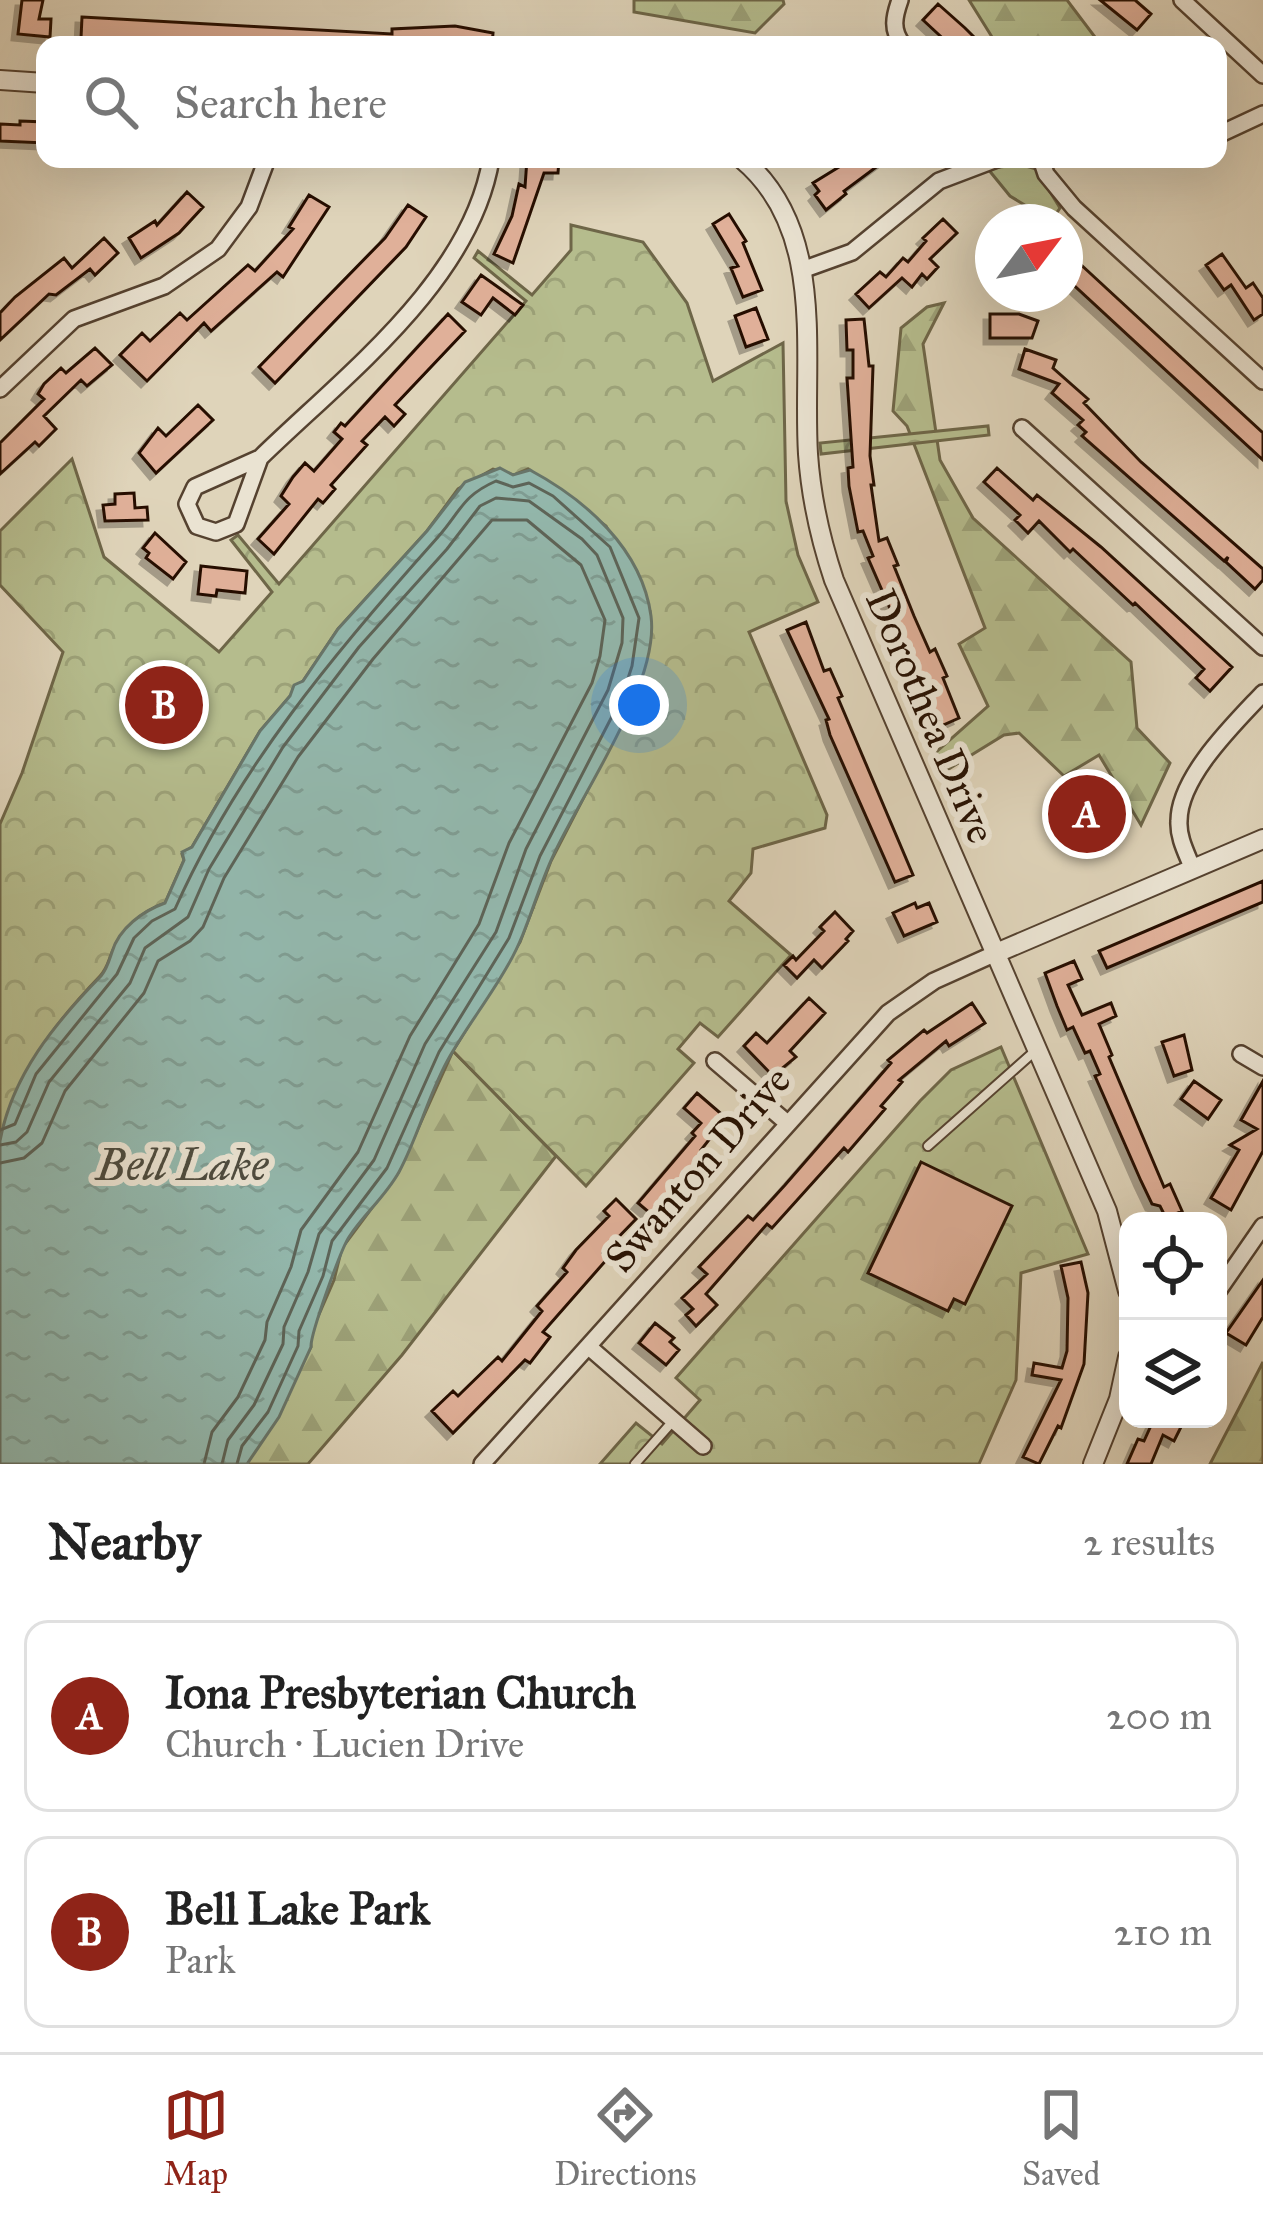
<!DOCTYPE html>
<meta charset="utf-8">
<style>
:root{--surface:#fff;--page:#f6f6f6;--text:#222;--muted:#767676;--line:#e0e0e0;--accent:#8f2418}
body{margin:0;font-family:"IM FELL Great Primer",serif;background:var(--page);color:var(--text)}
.controls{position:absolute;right:36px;bottom:36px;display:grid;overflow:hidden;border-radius:24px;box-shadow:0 12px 48px #0002}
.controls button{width:108px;height:108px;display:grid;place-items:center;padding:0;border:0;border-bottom:3px solid var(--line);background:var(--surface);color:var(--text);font:60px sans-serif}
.compass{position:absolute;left:975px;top:204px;width:108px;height:108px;border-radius:50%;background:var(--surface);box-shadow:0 12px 48px #0002;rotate:58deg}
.you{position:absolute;left:639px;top:705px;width:42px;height:42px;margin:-30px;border:9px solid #fff;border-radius:50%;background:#1a73e8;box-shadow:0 0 0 18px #1a73e833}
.badge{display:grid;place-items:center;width:78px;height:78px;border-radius:50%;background:var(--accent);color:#fff;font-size:39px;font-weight:700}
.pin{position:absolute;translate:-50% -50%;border:6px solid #fff;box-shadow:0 3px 12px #0006}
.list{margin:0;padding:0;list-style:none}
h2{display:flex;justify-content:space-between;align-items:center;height:156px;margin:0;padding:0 48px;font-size:51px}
h2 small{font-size:39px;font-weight:400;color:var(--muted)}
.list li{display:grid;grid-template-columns:78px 1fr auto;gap:36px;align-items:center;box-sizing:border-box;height:192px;margin:0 24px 24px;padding:0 24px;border:3px solid var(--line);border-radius:24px}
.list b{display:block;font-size:45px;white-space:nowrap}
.list p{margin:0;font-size:39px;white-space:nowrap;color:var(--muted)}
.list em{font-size:39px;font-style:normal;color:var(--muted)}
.icon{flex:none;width:66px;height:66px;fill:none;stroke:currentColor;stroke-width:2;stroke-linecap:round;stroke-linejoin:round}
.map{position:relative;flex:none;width:1263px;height:1464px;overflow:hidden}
.search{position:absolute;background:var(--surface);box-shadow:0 12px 48px #0002;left:36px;right:36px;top:36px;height:132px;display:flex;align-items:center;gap:30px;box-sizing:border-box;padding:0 42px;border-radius:24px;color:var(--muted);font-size:45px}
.sheet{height:588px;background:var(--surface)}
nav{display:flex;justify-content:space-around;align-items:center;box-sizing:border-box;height:168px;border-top:3px solid var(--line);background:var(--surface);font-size:33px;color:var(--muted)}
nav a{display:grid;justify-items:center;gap:6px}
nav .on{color:var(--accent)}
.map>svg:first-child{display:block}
.grass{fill:#b5bc8d;stroke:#6e6648;stroke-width:3}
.forest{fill:url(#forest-firs);stroke:#6e6648;stroke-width:3}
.park{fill:url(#park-crowns);stroke:#6e6648;stroke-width:3}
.water{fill:url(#water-ripples);stroke:#687569;stroke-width:3}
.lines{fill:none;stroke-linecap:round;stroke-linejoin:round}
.shore{stroke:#5d6458;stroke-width:3}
.building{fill:#e0b099;stroke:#271102;stroke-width:3;filter:url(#shadow)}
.service-casing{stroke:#554230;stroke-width:12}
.minor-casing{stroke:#554230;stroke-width:20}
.tertiary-casing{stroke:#554230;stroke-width:22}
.service{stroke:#eae3d2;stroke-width:8}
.minor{stroke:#eae3d2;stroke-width:15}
.tertiary{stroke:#eae3d2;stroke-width:18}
.labels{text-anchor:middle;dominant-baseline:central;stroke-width:12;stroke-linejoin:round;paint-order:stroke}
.street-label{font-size:42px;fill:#271102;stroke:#eae3d2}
.water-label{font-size:45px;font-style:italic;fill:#4d4b3e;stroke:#eae3d2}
</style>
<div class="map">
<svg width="1263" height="1464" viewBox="0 0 1263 1464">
<defs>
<pattern id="forest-firs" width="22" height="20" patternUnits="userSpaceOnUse" patternTransform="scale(3)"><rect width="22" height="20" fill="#b5bc8d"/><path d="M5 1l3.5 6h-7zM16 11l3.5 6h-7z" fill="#9ca178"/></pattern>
<pattern id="park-crowns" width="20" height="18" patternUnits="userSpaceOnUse" patternTransform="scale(3)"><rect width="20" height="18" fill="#b5bc8d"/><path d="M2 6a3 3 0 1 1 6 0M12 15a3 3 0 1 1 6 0" fill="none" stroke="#9ca178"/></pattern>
<pattern id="water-ripples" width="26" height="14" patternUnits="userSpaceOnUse" patternTransform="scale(3)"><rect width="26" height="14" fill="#93b8ad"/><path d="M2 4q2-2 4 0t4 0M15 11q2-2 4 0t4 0" fill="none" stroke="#7f9d93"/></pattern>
<filter id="shadow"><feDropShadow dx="-6" dy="6" stdDeviation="0" flood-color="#0004"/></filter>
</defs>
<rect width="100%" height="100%" fill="#dfd4ba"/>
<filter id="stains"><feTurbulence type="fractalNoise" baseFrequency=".00167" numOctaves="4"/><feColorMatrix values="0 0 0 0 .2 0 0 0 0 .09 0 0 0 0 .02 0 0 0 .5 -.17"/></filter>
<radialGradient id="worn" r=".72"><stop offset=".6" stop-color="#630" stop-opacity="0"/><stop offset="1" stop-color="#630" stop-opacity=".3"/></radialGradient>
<path class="grass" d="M1019 164 1036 169 1060 208 1051 221 1010 196 988 169Z"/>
<path class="forest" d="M634 0H783L784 4 755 33 634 12Z
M969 0H1067L1101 45H1004L992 37Z
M944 303 923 344 940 460 973 518 1131 662 1137 728 1170 763 1141 825 1099 755 1064 776 1019 733 1004 735 947 770 934 754 988 706 959 644 985 628 907 426 893 411 901 328 927 307Z
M453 1051 556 1156 402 1355 308 1464H247L311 1347 310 1335 334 1280 342 1248 398 1173Z
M1263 1362V1464H1210Z"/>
<path class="park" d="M571 225 643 242 687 303 713 381 783 343 786 501 798 555 818 602 749 632 827 815 825 828 753 849 751 873 729 901 791 955 718 1037 700 1023 678 1049 694 1063 586 1186 453 1051 520 942 551 861 633 702 649 645 650 611 606 526 528 469 514 475 493 469 458 489 427 531 338 629 303 681 260 731 192 847 182 854 184 860 165 903C142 911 121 929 112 952 108 962 107 969 100 976 54 1024 15 1075 0 1141V824L22 773 63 652 0 585V531L72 459 104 557 219 652 272 592 231 540 238 535 279 584 526 301 474 258 478 251 532 295 571 250Z
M988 426 989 435 821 454 820 443Z
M1001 1047 1088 1254 1021 1273 1016 1380 979 1464H600L636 1423 662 1444 700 1400 676 1378 920 1101 951 1070Z"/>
<path class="water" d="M500 468 513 475 530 470C584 499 642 548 651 616 660 684 581 794 553 856 536 892 528 931 508 965 490 997 468 1025 450 1056 429 1092 419 1135 399 1172 385 1197 364 1214 349 1237 341 1249 310 1335 311 1347L279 1417 247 1464H0V1141C12 1075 55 1023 101 976 107 969 109 961 112 952 119 928 143 911 165 903L184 860 182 852 192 847 260 731 290 696 294 685 303 681 338 629 427 531 465 482Z"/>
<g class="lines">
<path class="shore" d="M0 1130 15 1124 36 1074 117 974 134 938 152 921 175 909C237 769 336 651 438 537 461 511 462 496 496 481L513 487 529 483 553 496 610 547 639 618 632 666 622 697 540 856 509 938 439 1052 387 1168 332 1241 323 1276 299 1331 298 1346 268 1412 242 1446 237 1464
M0 1145 16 1142 27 1132 49 1082 130 983 145 948 188 917 209 869 283 747 359 647 447 549 480 506 496 498 529 501 582 539 597 555 623 618 622 643 608 690 526 849 496 932 425 1044 374 1160 319 1234 308 1272 284 1327 283 1344 254 1405 228 1440 222 1464
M0 1163 24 1158 42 1143 65 1091 144 993 158 961 190 941 203 927 224 878 298 757 373 659 492 520H527L581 565 605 620 600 656 592 683 509 843 479 924 410 1036 358 1152 301 1230 291 1267 267 1322 265 1340 238 1397 212 1432 204 1464"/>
</g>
<path class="building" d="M22 0H43L39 19H51L50 37 18 34Z
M1100 0H1135L1151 14 1137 30Z
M938 4 965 28 982 45H950L923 20Z
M82 17 392 34V29L455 26 493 33 492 45H194L81 38Z
M20 121 45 122V143L0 141V124L20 125Z
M527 159H559L558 173H544L513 263 494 254 512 216 519 184 525 187Z
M852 159H887L844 191 846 194 826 210 815 195 819 191 813 183Z
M187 192 203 207 179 233 141 258 129 238 155 221 157 225Z
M309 195 329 207 283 277 277 272 211 331 204 323 147 381 120 355 142 333 150 341 180 313 187 320 248 265 255 271 293 229 289 227Z
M408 205 426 217 406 247 275 383 259 367 385 238Z
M729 214 746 241 743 243 762 290 743 297 731 268 738 266 713 224Z
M943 219 957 233 930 259 938 267 927 279 922 274 912 287 902 278 869 308 856 294 880 272 886 277 903 258 908 262 926 241 923 238Z
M104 238 118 253 95 275 90 269 56 295 49 294 0 340V313L15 297 64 258 72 268Z
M1065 250 1263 433V460L1065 277Z
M1222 254 1246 288 1253 283 1263 298V314L1254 320 1231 285 1224 290 1206 265Z
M481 275 523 305 515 315 493 298 481 315 462 302Z
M756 308 768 339 746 347 735 316Z
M448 314 465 331 395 405 405 414 394 426 385 417 362 441 367 445 331 485 335 489 323 503 318 499 274 554 258 539 289 504 281 496 293 477 305 463 314 471 342 439 334 432 341 423 345 426Z
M990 314H1019L1038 321 1032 338H990Z
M864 319 869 366H873L870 456 874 485H871L879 541 887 538 898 565 894 566 914 616 930 652 935 649 947 676 943 678 959 718 941 726 868 558 873 556 863 531 858 532 849 486 848 468 853 467 847 378H853V350H847L846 320Z
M95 348 112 365 87 386 81 380 44 416 56 429 39 446 35 442 0 474V443L44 399 38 394 44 384 61 368 66 373Z
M1025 349 1056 360 1053 368 1088 399 1084 403 1141 462 1263 569V580L1255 589 1226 562 1228 557 1224 561 1082 436 1086 432 1078 425 1083 420 1052 393 1059 384 1019 369Z
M198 405 213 420 156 473 139 453 158 428 166 436Z
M997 468 1033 500 1037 495 1101 547 1232 667 1210 691 1196 678 1204 669 1135 603 1133 605 1073 549 1070 552 1039 521 1028 533 1015 520 1020 515 984 482Z
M134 493 135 508 147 507 148 520 105 521 103 505 115 504V494Z
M155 533 186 562 173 579 146 558 149 553 143 548Z
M201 566 247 571 245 593 217 590 216 596 198 594Z
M806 622 824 671 830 669 842 696 838 698 913 875 895 882 830 735 826 720 829 719 787 630Z
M1094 790 1111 830 1082 842 1062 798Z
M1263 881V902L1107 968 1099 951Z
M915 903 917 908 929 903 937 922 904 936 893 913Z
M835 912 853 931 846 939 848 941 822 968 814 960 797 978 784 965 793 956 796 960 824 931 820 927Z
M1074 961 1082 979 1068 985 1082 1015 1111 1003 1116 1016 1099 1024 1112 1055 1109 1057 1164 1187 1170 1184 1182 1211 1166 1218 1160 1206 1152 1204 1141 1181 1095 1076 1100 1074 1090 1051 1085 1053 1073 1027 1067 1030 1057 1006 1045 973Z
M809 998 825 1013 790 1051 796 1057 773 1076 744 1046 756 1033 767 1043Z
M972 1003 985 1023 949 1046 946 1041 899 1080 902 1082 881 1106 885 1109 848 1152 844 1148 772 1228 767 1224 706 1294 717 1305 696 1326 686 1315 693 1309 682 1298 707 1274 699 1267 748 1216 753 1220 785 1185 891 1063 888 1060 924 1030 927 1033Z
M1184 1035 1192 1070 1174 1076 1162 1042Z
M1194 1081 1221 1100 1208 1119 1181 1099Z
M1263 1081V1151L1231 1210 1211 1198 1239 1150 1230 1145 1257 1129 1241 1120Z
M697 1093 726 1118 701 1150 706 1154 651 1214 638 1203 695 1136 692 1133 701 1123 684 1108Z
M921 1162 1012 1206 965 1304 954 1299 948 1311 868 1273Z
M616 1199 636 1219 603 1253 608 1258 543 1332 550 1337 530 1363 525 1360 453 1433 432 1411 453 1391 458 1396 498 1357 502 1361 542 1311 537 1306 567 1272 563 1268 576 1250 609 1216 604 1211Z
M1081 1262 1088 1293 1084 1364 1061 1428 1058 1426 1039 1464 1023 1457 1061 1380 1032 1375 1034 1363 1062 1368 1067 1351 1068 1298 1061 1266Z
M1263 1280V1317L1246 1345 1226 1333Z
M655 1323 674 1338 670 1342 679 1350 666 1365 639 1343Z
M1154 1419H1185L1174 1441 1163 1435 1151 1464H1127L1138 1439 1144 1441Z"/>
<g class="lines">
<g class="service-casing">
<path id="service" d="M928 1146 1035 1051
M635 1464 673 1421"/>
</g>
<g class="minor-casing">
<path id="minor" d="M900 0C894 17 891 30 903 45
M1182 0 1263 75
M1218 135 1263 114
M1041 159 1046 174 1074 208 1263 381
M802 270 852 252 939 181 997 159
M0 389 74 319 164 286 218 249 249 207 267 159
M1022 428 1263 647
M260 458C344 376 471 281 491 159
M260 458 236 524 216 532 197 526 187 504 195 487Z
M1192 867C1186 852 1178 837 1179 821 1179 777 1234 724 1263 693
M1241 1054 1263 1067
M715 1061 786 1122
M1218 1291 1263 1226
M589 1347 703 1446
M482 1464 888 1013 934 981 994 954"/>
</g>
<g class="tertiary-casing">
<path id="tertiary" d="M0 80 45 83
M742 159C828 231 802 355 808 454 811 498 820 538 834 580L1107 1211 1128 1291
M994 954 1263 839
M1093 1464 1119 1399 1128 1357"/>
</g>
<use href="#service" class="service"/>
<use href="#minor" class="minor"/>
<use href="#tertiary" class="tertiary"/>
</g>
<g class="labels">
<g class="street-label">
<text transform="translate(931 716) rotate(67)">Dorothea Drive</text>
<text transform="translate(698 1169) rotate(-49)">Swanton Drive</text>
</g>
<g class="water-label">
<text x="182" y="1164">Bell Lake</text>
</g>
</g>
<rect width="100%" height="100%" filter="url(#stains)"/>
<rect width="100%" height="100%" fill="url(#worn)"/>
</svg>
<div class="controls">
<button><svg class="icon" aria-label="locate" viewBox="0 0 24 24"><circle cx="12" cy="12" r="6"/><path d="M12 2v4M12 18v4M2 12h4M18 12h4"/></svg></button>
<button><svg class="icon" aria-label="layers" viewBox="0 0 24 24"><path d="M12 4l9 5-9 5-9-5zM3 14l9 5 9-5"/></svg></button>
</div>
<svg class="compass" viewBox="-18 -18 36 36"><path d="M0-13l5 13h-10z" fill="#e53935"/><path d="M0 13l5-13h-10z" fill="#767676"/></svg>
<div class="you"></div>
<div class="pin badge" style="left:1087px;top:814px">A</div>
<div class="pin badge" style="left:164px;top:705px">B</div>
<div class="search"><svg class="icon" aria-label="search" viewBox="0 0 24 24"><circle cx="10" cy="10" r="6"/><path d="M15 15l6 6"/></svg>Search here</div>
</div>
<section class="sheet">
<h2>Nearby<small>2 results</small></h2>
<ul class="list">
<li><span class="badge">A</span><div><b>Iona Presbyterian Church</b><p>Church · Lucien Drive</p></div><em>200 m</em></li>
<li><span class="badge">B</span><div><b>Bell Lake Park</b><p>Park</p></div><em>210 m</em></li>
</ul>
</section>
<nav>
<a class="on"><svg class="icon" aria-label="map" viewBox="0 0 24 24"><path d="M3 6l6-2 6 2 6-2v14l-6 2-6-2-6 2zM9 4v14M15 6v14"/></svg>Map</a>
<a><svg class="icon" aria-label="directions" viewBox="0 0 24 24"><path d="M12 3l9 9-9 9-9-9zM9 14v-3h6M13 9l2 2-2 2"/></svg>Directions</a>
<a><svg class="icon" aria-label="saved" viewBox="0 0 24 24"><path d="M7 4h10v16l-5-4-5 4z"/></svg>Saved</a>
</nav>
